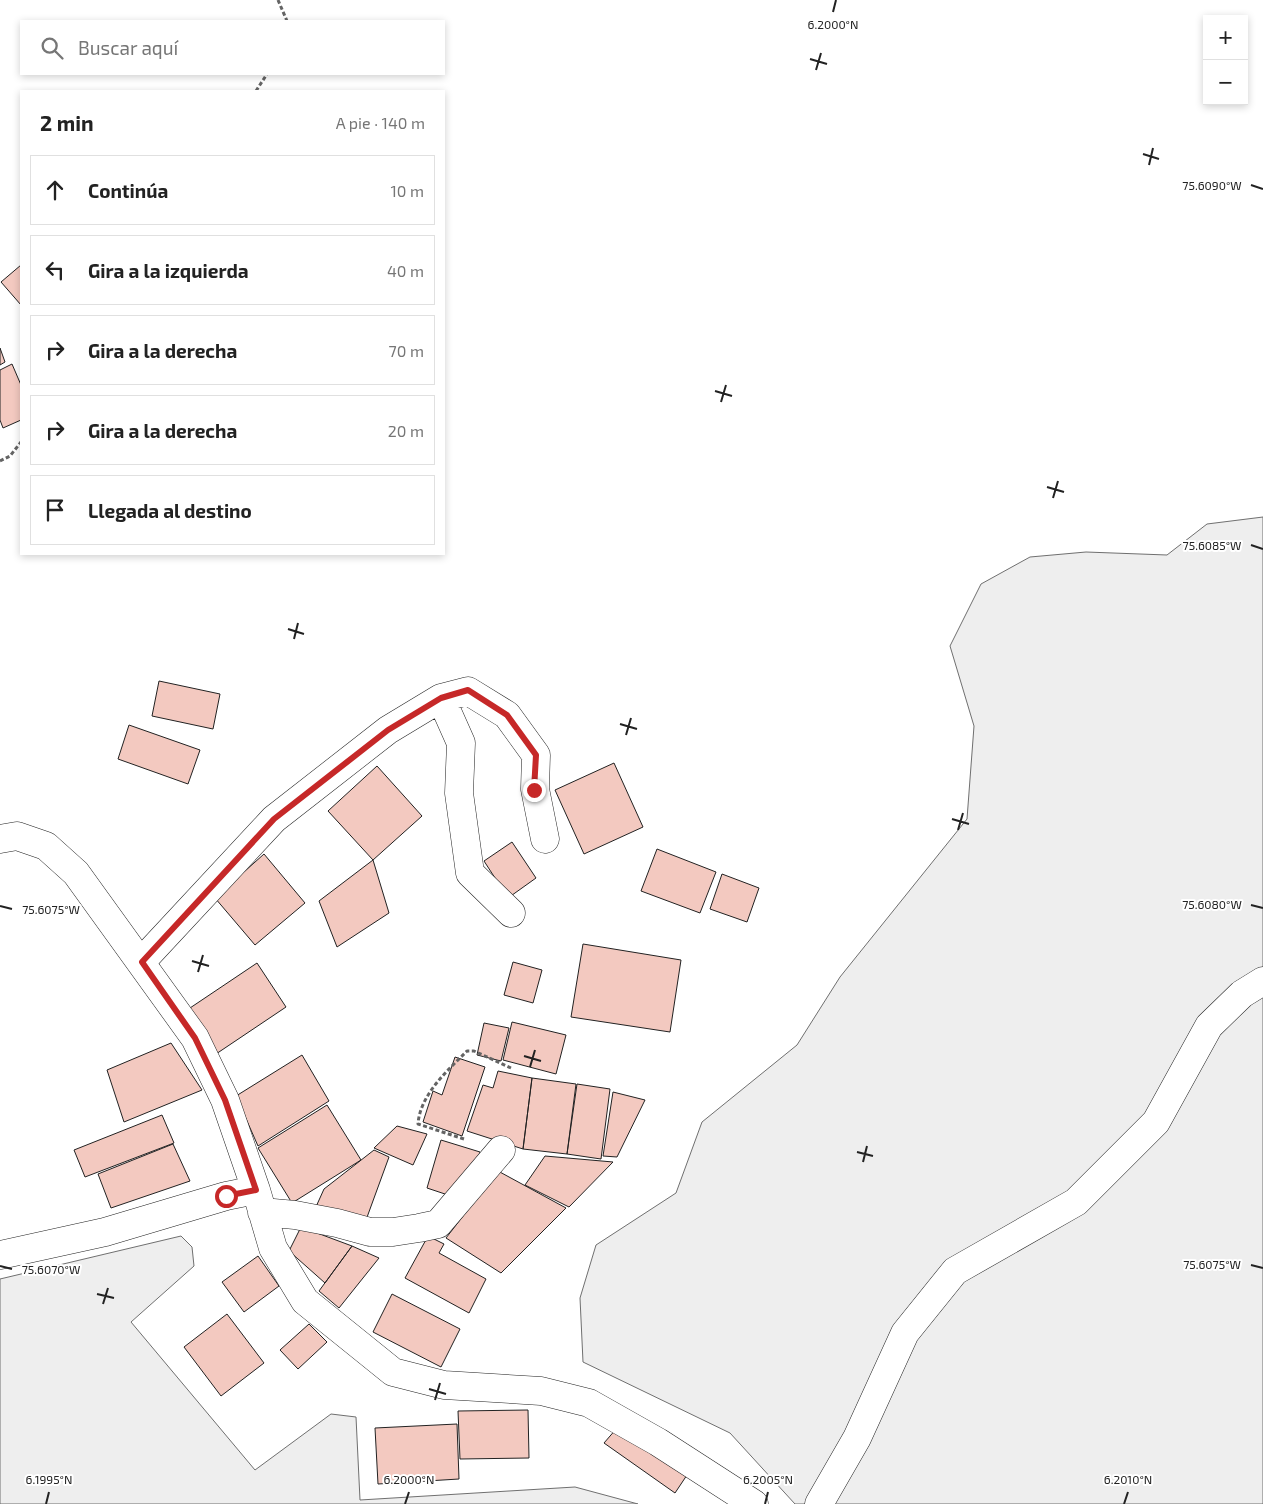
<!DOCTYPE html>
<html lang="es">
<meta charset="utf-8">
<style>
:root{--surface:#fff;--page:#f6f6f6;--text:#222;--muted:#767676;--line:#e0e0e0}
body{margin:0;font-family:"Exo 2",sans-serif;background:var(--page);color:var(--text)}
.controls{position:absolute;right:15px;top:15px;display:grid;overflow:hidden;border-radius:0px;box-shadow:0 2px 8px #0003}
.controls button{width:45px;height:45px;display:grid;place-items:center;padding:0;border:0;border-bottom:1px solid var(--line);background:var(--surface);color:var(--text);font:25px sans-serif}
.stop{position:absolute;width:15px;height:15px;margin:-11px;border:4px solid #c62828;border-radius:50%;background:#fff}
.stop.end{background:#c62828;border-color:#fff;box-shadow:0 1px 5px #0008}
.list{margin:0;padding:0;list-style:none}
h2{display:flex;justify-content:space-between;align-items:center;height:65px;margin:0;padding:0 20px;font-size:21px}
h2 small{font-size:16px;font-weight:400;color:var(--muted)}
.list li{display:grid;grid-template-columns:32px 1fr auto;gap:15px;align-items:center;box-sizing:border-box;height:70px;margin:0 10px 10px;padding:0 10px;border:1px solid var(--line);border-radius:0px}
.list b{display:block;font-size:19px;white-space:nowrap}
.list em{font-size:16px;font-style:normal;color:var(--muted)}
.icon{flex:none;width:28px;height:28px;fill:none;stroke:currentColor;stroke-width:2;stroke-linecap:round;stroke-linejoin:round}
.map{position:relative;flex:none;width:1263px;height:1504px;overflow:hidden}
.search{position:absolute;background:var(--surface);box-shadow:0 2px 8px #0003;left:20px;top:20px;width:425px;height:55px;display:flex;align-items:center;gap:12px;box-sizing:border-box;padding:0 18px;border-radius:0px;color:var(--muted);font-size:19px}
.panel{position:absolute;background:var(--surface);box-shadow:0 2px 8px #0003;left:20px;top:90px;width:425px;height:465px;border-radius:0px}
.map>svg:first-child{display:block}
.green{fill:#eee;stroke:#6f6f6f}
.building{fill:#f3c9c0;stroke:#222}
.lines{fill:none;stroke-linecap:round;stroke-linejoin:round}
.minor-casing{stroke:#222;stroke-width:29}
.path{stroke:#646464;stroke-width:3;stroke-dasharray:4 2.5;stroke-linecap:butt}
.minor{stroke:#fff;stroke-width:28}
.route{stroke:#c62828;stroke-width:6}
.ticks{fill:none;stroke:#222;stroke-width:2}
.ticks-label{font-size:12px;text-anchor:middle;fill:#222;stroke:#fff;stroke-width:4;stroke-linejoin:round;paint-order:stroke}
</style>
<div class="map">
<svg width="1263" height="1504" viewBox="0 0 1263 1504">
<rect width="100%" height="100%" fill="#fff"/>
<path class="green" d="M1263 517V1504H795L730 1433 583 1362 580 1298 596 1245 676 1193 702 1122 797 1045 840 977 967 819 974 726 950 646 981 584 1030 557 1086 552 1167 555 1207 524Z
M181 1236 192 1247 194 1266 131 1322 255 1470 331 1414 356 1417 360 1500 575 1487 638 1504H0V1279Z"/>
<path class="building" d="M21 265V305L1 282Z
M0 348 5 362 0 365Z
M12 364 21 385V420L3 428 0 420V370Z
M159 681 220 694 213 729 152 716Z
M129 725 200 750 188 784 118 759Z
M614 763 643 827 584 854 555 790Z
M377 766 422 816 373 860 328 811Z
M512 842 536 878 508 898 484 861Z
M657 849 716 872 700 913 641 891Z
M264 854 305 903 255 945 215 898Z
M373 860 389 913 337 947 319 901Z
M722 874 759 888 747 922 710 909Z
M583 944 681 960 670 1032 571 1017Z
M513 962 542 970 533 1003 504 995Z
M257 963 286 1007 216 1054 187 1010Z
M512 1022 566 1035 556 1074 503 1060Z
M484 1023 509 1028 501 1061 477 1055Z
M171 1043 202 1090 124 1122 107 1070Z
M302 1055 329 1101 258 1146 236 1096Z
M455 1057 485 1067 462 1136 423 1122 433 1091 442 1095Z
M498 1071 532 1078 523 1149 467 1131 483 1085 493 1088Z
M532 1078 576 1084 567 1154 523 1149Z
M577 1084 610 1089 601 1159 567 1154Z
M613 1092 645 1100 617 1157 603 1156Z
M327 1105 361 1160 292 1203 258 1148Z
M162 1115 174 1143 85 1177 74 1150Z
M397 1126 427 1134 413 1165 374 1148Z
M441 1140 480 1152 474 1174 454 1197 427 1188Z
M173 1144 190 1181 111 1208 98 1174Z
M374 1150 389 1157 366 1220 315 1209 324 1189Z
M545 1156 613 1162 569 1207 525 1185Z
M498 1171 566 1208 501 1273 446 1238Z
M301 1227 352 1246 325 1283 289 1251Z
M428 1236 444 1244 439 1253 486 1279 469 1313 405 1278Z
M352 1246 379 1258 339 1308 319 1291Z
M258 1256 279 1286 244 1312 222 1282Z
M392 1294 460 1329 441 1367 373 1332Z
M227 1314 264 1363 221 1396 184 1347Z
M309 1324 327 1342 298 1369 280 1350Z
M528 1410 529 1458 460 1459 458 1411Z
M457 1424 459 1479 378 1484 375 1428Z
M617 1428 687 1475 675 1493 604 1443Z"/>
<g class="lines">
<g class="minor-casing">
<path id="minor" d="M441 698 461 743 459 793 470 873 511 913
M0 839 17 836 46 846 76 873 195 1038 225 1100 256 1190 273 1248 305 1301 393 1372 444 1385 541 1391 589 1403 658 1442 754 1504
M141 962 274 819 388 730 441 698 468 691 507 715 536 755 535 789 545 839
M262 1212 295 1215 337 1223 370 1232H393L419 1228 438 1224 501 1150
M0 1255 105 1232 226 1196 256 1190
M819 1504 857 1438 905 1333 955 1271 1076 1202 1156 1122 1209 1026 1242 994 1263 981"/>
</g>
<path class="path" d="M278 0 287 21
M256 91 267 74
M0 461 10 456 21 442
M464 1139 418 1124C420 1095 447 1071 467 1051H474L511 1068"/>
<use href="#minor" class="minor"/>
</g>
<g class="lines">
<path class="route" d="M226 1196 256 1190 225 1100 195 1038 142 962 274 819 388 730 441 698 468 690 507 715 536 755 534 790"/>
</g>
<path class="ticks" d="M833 12 836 0M810 59 827 64M816 70 821 53M1143 154 1159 159M1149 165 1153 148M1251 185 1263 189M715 391 732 396M721 402 726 385M1047 487 1064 492M1053 498 1058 481M1251 545 1263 549M288 629 304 634M294 639 298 623M620 724 637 729M626 735 631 718M952 819 969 824M958 830 963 813M1251 905 1263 908M0 906 12 909M192 961 209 966M198 972 203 955M524 1056 541 1061M530 1067 535 1050M857 1152 873 1156M863 1162 867 1146M1251 1265 1263 1268M0 1266 12 1269M97 1294 114 1298M103 1304 108 1288M429 1389 446 1394M435 1400 440 1383M46 1504 49 1492M405 1504 409 1492M765 1504 768 1492M1124 1504 1128 1492"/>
<g class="ticks-label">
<text x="833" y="29">6.2000°N</text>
<text x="1212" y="190">75.6090°W</text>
<text x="1212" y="550">75.6085°W</text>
<text x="1212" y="909">75.6080°W</text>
<text x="51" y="914">75.6075°W</text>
<text x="1212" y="1269">75.6075°W</text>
<text x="51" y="1274">75.6070°W</text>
<text x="49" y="1484">6.1995°N</text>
<text x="409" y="1484">6.2000°N</text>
<text x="768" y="1484">6.2005°N</text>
<text x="1128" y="1484">6.2010°N</text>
</g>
</svg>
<div class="controls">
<button>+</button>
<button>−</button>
</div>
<div class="stop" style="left:226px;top:1196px"></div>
<div class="stop end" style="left:534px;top:790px"></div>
<div class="search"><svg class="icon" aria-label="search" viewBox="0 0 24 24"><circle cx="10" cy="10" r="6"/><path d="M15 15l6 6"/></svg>Buscar aquí</div>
<section class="panel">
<h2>2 min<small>A pie · 140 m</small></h2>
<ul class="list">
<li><svg class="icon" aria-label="ahead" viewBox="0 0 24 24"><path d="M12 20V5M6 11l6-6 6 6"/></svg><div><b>Continúa</b></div><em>10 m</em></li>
<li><svg class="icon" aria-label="left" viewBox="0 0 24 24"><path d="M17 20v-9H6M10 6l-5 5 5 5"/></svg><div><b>Gira a la izquierda</b></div><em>40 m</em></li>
<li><svg class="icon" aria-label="right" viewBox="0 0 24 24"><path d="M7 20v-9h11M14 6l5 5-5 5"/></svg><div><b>Gira a la derecha</b></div><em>70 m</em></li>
<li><svg class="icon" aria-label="right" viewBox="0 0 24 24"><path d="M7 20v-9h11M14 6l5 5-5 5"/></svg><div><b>Gira a la derecha</b></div><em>20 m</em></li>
<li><svg class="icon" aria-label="arrive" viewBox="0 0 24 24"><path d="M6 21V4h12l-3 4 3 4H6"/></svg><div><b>Llegada al destino</b></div></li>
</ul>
</section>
</div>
